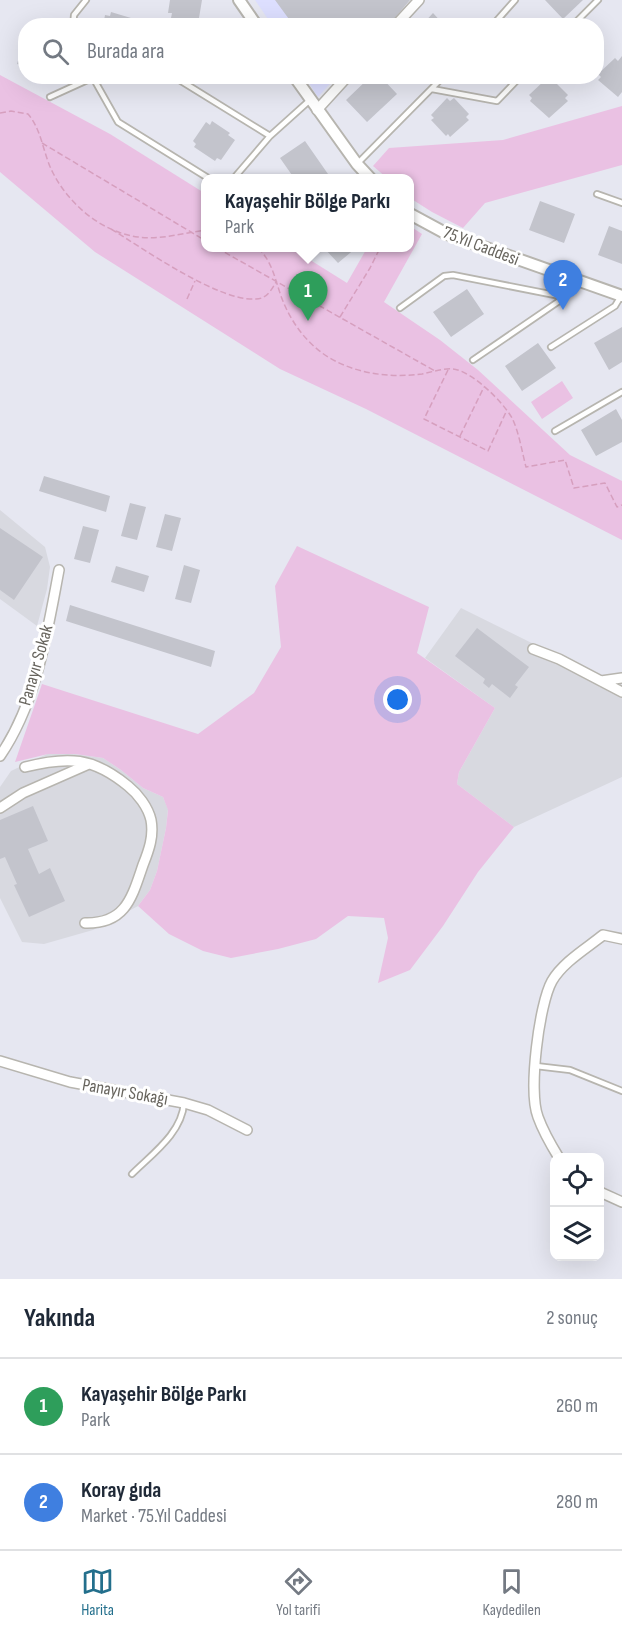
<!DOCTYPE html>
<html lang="tr">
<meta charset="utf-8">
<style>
:root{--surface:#fff;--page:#f6f6f7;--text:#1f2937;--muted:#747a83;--line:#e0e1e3;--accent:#236f8c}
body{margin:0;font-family:"Sofia Sans Condensed",sans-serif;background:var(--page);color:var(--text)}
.controls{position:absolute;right:18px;bottom:18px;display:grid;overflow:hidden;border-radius:12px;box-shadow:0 6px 24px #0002}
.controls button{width:54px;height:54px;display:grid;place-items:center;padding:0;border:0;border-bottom:2px solid var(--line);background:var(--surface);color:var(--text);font:30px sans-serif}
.you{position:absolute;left:398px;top:700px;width:21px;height:21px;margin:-15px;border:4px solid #fff;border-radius:50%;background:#1a73e8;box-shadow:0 0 0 9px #1a73e833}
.badge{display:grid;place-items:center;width:39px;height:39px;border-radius:50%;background:var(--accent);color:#fff;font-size:20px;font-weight:700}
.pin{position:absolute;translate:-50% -50px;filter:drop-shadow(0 2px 3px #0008)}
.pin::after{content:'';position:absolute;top:32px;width:21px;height:18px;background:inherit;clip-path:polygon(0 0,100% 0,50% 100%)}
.popup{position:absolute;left:201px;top:174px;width:213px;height:78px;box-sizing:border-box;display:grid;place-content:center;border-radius:12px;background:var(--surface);filter:drop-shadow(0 2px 4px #0005);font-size:20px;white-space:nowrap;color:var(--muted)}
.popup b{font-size:22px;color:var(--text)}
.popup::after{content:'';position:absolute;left:50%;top:100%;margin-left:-12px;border:12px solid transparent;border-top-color:var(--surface)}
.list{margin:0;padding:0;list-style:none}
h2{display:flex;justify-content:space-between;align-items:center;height:78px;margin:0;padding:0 24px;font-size:26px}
h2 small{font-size:20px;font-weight:400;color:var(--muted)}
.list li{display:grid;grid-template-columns:39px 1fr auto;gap:18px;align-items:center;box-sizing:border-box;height:96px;padding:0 24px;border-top:2px solid var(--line)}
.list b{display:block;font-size:22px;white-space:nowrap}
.list p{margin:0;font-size:20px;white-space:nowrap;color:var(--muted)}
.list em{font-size:20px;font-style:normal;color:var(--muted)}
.icon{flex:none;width:33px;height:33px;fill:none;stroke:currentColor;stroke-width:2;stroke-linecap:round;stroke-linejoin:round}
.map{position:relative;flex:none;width:622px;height:1279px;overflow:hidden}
.search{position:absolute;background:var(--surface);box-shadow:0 6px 24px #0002;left:18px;right:18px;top:18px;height:66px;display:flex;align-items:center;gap:15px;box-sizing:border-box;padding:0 21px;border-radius:24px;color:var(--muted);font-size:22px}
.sheet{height:270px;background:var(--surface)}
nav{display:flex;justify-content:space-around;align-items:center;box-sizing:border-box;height:84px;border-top:2px solid var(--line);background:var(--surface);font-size:16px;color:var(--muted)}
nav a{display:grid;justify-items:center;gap:3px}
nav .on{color:var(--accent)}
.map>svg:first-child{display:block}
.commercial{fill:#dddfff}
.industrial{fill:#d8d9e0}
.green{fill:#eac1e3}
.building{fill:#c3c4cc}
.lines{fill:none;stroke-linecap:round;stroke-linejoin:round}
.service-casing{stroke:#b7b5af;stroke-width:8}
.minor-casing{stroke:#b7b5af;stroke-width:12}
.tertiary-casing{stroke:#b7b5af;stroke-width:14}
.path{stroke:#d69fbe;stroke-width:1.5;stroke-dasharray:6 3;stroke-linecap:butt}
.service{stroke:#fff;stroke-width:4.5}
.minor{stroke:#fff;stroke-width:9}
.tertiary{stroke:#fff;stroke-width:10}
.labels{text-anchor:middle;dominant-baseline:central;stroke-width:6;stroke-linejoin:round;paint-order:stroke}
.street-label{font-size:18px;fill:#68655e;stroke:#fff}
</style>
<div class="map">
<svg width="622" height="1279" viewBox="0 0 622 1279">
<rect width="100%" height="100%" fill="#e6e7f1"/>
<path class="commercial" d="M255 0H407L384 26 272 25Z
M305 77H336L318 97Z"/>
<path class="industrial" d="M0 510 45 547 50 567 47 589 37 626 0 599Z
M461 608 550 652 594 682 622 697V777L514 827 457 784 459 772 495 708 425 658Z
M47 754H75L103 758 121 770 143 788 163 797 168 809 166 828 157 871 150 890 138 906 93 930 44 944 22 942 0 898V787L11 771Z"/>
<path class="green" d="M0 75 110 134 206 194V248H291L347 283 367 248H410V226L422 234 384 302 440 340 478 370 570 455 622 481V540L366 409 280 369 95 252 0 172Z
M622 106V165L485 203 463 228 432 212 410 198V178H387L373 166 389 148 503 140Z
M562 381 573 398 542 419 531 402Z
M297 546 429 607 417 653 495 708 459 772 457 784 514 827 478 872 443 926 410 970 378 983 388 938 384 918 348 916 316 939 278 949 231 958 203 951 169 934 138 906 150 890 157 871 166 828 168 810 163 797 143 788 121 770 103 758 75 754H48L15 762 42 684 198 734 254 693 281 647 275 586Z"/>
<path class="building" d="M170 0H202L199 18H195L194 21 171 18 172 13H168Z
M275 0H410L388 26H294Z
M545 0H583L563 19Z
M111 12 131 18 129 26H103L105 15 110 16Z
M433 13 445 26H421Z
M24 41H26V66L17 64Z
M622 56V92L618 97 598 80 601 77 598 74 615 58 618 61Z
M371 76H380L397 94 367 122 346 100Z
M546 79 549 82 552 79 568 95 565 98 568 101 549 118 530 101 532 98 529 95Z
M447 98 450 101 454 98 469 114 466 117 469 120 450 137 448 134 446 136 431 120 434 118 431 115Z
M212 121 230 133 228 135 235 140 221 160 217 158 215 161 194 147 196 144 193 141 206 122 210 125Z
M305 141 328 174 322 178H294L280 158Z
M540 201 575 214 564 243 529 230Z
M609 226 622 231V264L598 255Z
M324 248H356L338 263Z
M467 289 484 314 451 337 433 312Z
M622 327V362L609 370 594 343Z
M538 343 556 368 522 391 505 366Z
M616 409 622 420V442L596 456 581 430Z
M44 476 110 496 106 512 39 491Z
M130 503 146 507 137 540 121 536Z
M165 514 181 518 172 551 156 547Z
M83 526 99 530 90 563 74 559Z
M0 528 43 557 14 600 0 590Z
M184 565 200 570 191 603 175 599Z
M116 566 149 576 144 592 111 582Z
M70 605 215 651 211 667 66 621Z
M477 628 529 667 515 685 518 687 510 698 492 684 489 688 483 683 485 679 455 656Z
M33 806 48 841 28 849 39 874 50 868 65 901 29 917 14 885 17 884 5 857 0 859V820Z"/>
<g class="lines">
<g class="service-casing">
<path id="service" d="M73 26 74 15 86 0
M492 26 515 0
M572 26 598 0
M173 76 270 136
M96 82 112 76
M96 83 118 122 208 178
M432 89 497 101 521 76
M50 97 94 77
M357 164 444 76
M234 178 270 136 310 100
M597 194 622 203
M565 297 578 281
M400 308 444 276 453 275 565 297 473 360
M551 347 615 306 621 296
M555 431 622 392
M536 1066 570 1070 622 1091
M132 1174C152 1154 182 1133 184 1103"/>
</g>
<g class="minor-casing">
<path id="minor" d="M395 26 419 0
M317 110 348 76
M533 649 559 659 622 692
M601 681 622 678
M0 756C37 702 47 633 59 570
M25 767C68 756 93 757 128 786 138 794 148 807 151 820 154 836 149 850 143 865 132 897 126 924 85 923
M0 808 23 793 89 764
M0 1061 70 1082 184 1103 208 1110 247 1130
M559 1158C551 1145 543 1131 538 1117 528 1092 539 1004 552 981 563 962 587 948 603 935L622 939
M600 1192 622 1202"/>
</g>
<g class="tertiary-casing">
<path id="tertiary" d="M239 0 257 26
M294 76 357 164 370 178
M410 214 447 234 622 296"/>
</g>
<path class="path" d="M0 113 11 111 28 114C42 130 43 154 53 173 69 204 101 232 138 237 161 240 183 233 206 230
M42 143 206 241
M111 229C144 249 219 302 256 299 266 299 271 291 276 282
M217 248 435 371
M258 248C272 261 275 279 281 296 290 321 306 343 328 357 356 374 390 378 422 374 432 372 443 368 453 369 472 371 503 402 512 418 519 432 522 452 526 467L565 460 574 488 605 483 617 507 622 505
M187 299 195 281
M340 317 370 268 380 248
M448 370 424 419 488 451 506 412
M460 436 484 387"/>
<use href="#service" class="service"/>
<use href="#minor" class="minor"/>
<use href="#tertiary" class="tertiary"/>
</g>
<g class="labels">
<g class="street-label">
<text transform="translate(481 246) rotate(21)">75.Yıl Caddesi</text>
<text transform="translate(36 665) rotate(-74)">Panayır Sokak</text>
<text transform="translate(125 1092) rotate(10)">Panayır Sokağı</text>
</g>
</g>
</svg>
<div class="controls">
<button><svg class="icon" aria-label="locate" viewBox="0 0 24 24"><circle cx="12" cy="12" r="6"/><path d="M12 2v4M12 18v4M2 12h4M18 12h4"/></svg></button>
<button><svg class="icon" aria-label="layers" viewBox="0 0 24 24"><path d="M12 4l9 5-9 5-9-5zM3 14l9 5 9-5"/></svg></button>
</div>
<div class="you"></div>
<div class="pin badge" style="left:308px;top:321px;background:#2e9e5b">1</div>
<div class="popup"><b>Kayaşehir Bölge Parkı</b>Park</div>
<div class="pin badge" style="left:563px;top:310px;background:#3f7fe0">2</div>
<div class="search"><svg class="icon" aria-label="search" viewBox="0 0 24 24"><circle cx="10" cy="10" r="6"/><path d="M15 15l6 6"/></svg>Burada ara</div>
</div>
<section class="sheet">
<h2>Yakında<small>2 sonuç</small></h2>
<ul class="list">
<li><span class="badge" style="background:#2e9e5b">1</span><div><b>Kayaşehir Bölge Parkı</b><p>Park</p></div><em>260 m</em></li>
<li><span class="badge" style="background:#3f7fe0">2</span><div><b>Koray gıda</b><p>Market · 75.Yıl Caddesi</p></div><em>280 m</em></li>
</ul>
</section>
<nav>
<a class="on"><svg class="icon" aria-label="map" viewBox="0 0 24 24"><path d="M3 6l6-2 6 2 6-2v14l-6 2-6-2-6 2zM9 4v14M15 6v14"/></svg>Harita</a>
<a><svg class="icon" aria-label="directions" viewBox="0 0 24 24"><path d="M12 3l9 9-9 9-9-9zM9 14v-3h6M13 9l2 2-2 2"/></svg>Yol tarifi</a>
<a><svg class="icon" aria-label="saved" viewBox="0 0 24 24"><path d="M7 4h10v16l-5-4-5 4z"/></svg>Kaydedilen</a>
</nav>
